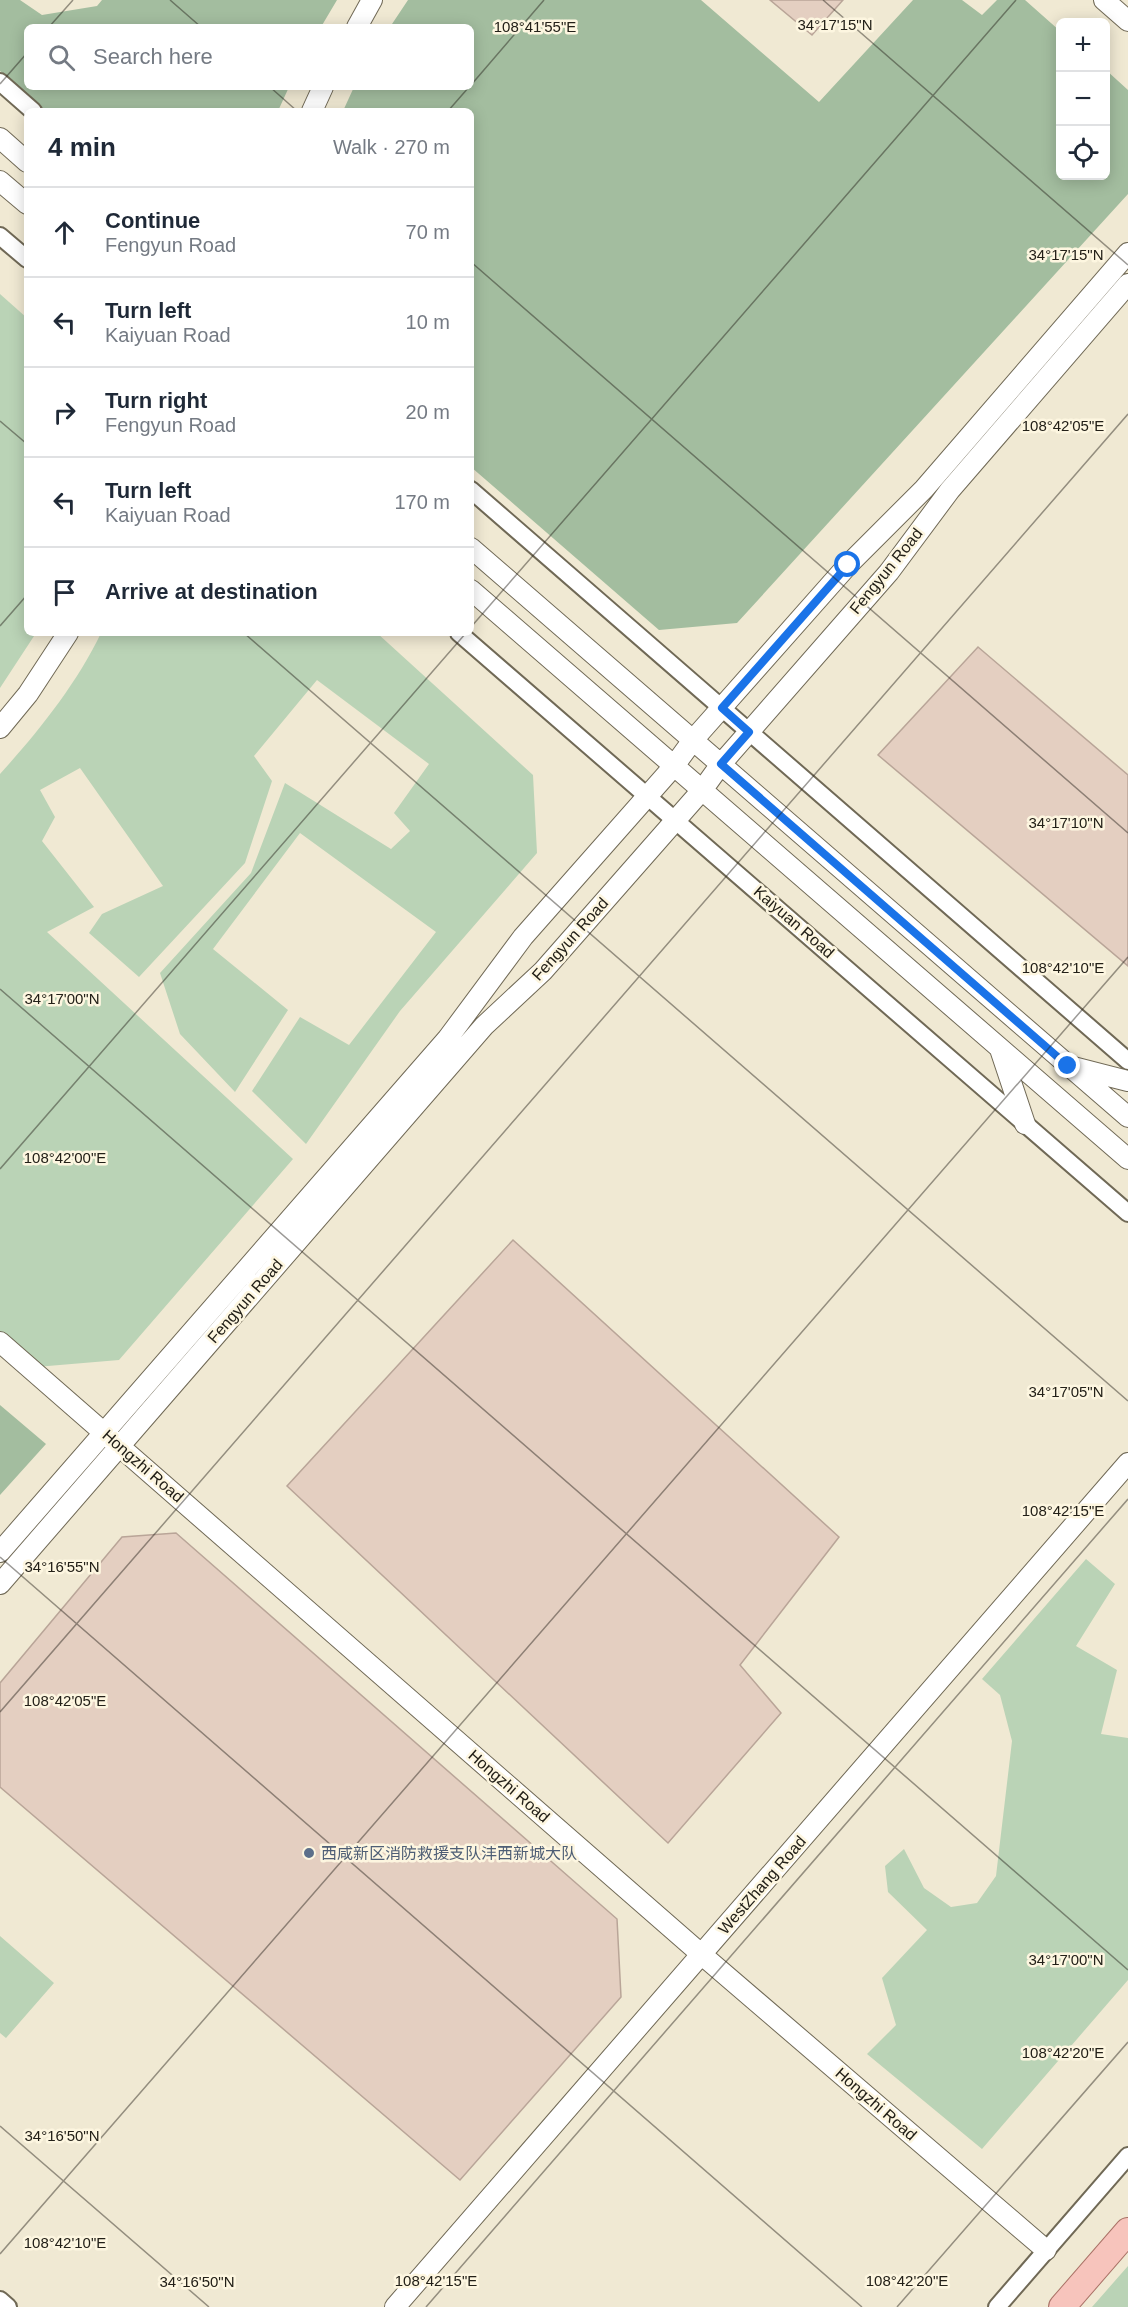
<!DOCTYPE html>
<meta charset="utf-8">
<style>
:root{--surface:#fff;--page:#f6f6f7;--text:#1f2937;--muted:#747a83;--line:#e0e1e3}
body{margin:0;font-family:Arial,"Noto Sans SC",sans-serif;background:var(--page);color:var(--text)}
.controls{position:absolute;right:18px;top:18px;display:grid;overflow:hidden;border-radius:9px;box-shadow:0 3px 15px #0003}
.controls button{width:54px;height:54px;display:grid;place-items:center;padding:0;border:0;border-bottom:2px solid var(--line);background:var(--surface);color:var(--text);font:30px sans-serif}
.stop{position:absolute;width:18px;height:18px;margin:-14px;border:4px solid #1a73e8;border-radius:50%;background:#fff}
.stop.end{background:#1a73e8;border-color:#fff;box-shadow:0 2px 6px #0008}
.list{margin:0;padding:0;list-style:none}
h2{display:flex;justify-content:space-between;align-items:center;height:78px;margin:0;padding:0 24px;font-size:26px}
h2 small{font-size:20px;font-weight:400;color:var(--muted)}
.list li{display:grid;grid-template-columns:39px 1fr auto;gap:18px;align-items:center;box-sizing:border-box;height:90px;padding:0 24px;border-top:2px solid var(--line)}
.list b{display:block;font-size:22px;white-space:nowrap}
.list p{margin:0;font-size:20px;white-space:nowrap;color:var(--muted)}
.list em{font-size:20px;font-style:normal;color:var(--muted)}
.icon{flex:none;width:33px;height:33px;fill:none;stroke:currentColor;stroke-width:2;stroke-linecap:round;stroke-linejoin:round}
.map{position:relative;flex:none;width:1128px;height:2307px;overflow:hidden}
.search{position:absolute;background:var(--surface);box-shadow:0 3px 15px #0003;left:24px;top:24px;width:450px;height:66px;display:flex;align-items:center;gap:15px;box-sizing:border-box;padding:0 21px;border-radius:9px;color:var(--muted);font-size:22px}
.panel{position:absolute;background:var(--surface);box-shadow:0 3px 15px #0003;left:24px;top:108px;width:450px;height:528px;border-radius:9px}
.map>svg:first-child{display:block}
.green{fill:#bad3b6}
.forest{fill:#a3bd9f}
.building{fill:#e4cfc1;stroke:#b9a598;stroke-width:1.5}
.lines{fill:none;stroke-linecap:round;stroke-linejoin:round}
.minor-casing{stroke:#706956;stroke-width:20}
.tertiary-casing{stroke:#706956;stroke-width:22}
.primary-casing{stroke:#a97166;stroke-width:28}
.minor{stroke:#fff;stroke-width:16}
.tertiary{stroke:#fff;stroke-width:20}
.primary{stroke:#f7c4bc;stroke-width:26}
.route{stroke:#1a73e8;stroke-width:8}
.ticks{fill:none;stroke:#232018;stroke-width:1.5;stroke-opacity:0.45}
.service-dot{fill:#5c6f8a;stroke:#fdf6e0;stroke-width:2}
.labels{text-anchor:middle;dominant-baseline:central;stroke-width:5;stroke-linejoin:round;paint-order:stroke}
.street-label{font-size:16px;fill:#232018;stroke:#fdf6e0}
.service-label{font-size:16px;fill:#4e5e75;stroke:#fdf6e0;text-anchor:start}
.ticks-label{font-size:15px;text-anchor:middle;fill:#232018;stroke:#fdf6e0;stroke-width:5;stroke-linejoin:round;paint-order:stroke}
</style>
<div class="map">
<svg width="1128" height="2307" viewBox="0 0 1128 2307">
<rect width="100%" height="100%" fill="#f0e9d3"/>
<path class="green" d="M0 294 27 318V633H36L0 688Z
M101 633H377L533 775 537 853 400 1011 306 1144 252 1091 300 1017 349 1045 436 932 300 833 213 949 288 1010 235 1092 180 1034 160 973 251 873 285 783 391 849 410 831 394 813 429 764 317 680 254 756 272 781 245 863 139 977 89 933 102 914 163 886 80 768 40 790 55 817 42 841 94 907 47 932 293 1159 119 1360 36 1367 0 1335V774C38 732 76 685 101 633Z
M1086 1559 1115 1584 1076 1646 1117 1670 1101 1734 1128 1738V1980L982 2149 867 2054 896 2025 882 1978 927 1930 888 1892 885 1866 904 1849 924 1888 951 1907 977 1903 996 1876 1012 1741 1000 1695 982 1679Z
M0 1936 54 1983 6 2038 0 2033Z
M1128 2266V2307H1092Z"/>
<path class="forest" d="M0 0H20L42 15 97 6 102 0H337L321 27H27V87H289L278 111H43L0 71Z
M408 0H701L819 102 913 0H962L982 15 997 0H1025L1060 31V176H1106V70L1128 90V194L737 623 659 630 471 467V111H343L354 87H471V27H390Z
M0 1405 46 1444 0 1495Z"/>
<path class="building" d="M770 0H843L812 35Z
M978 647 1128 775V966L878 755Z
M513 1240 839 1537 740 1665 781 1713 668 1843 287 1486Z
M176 1533 617 1919 621 1997 460 2180 0 1787V1683L122 1537Z"/>
<g class="lines">
<g class="minor-casing">
<path id="minor" d="M0 82 33 111
M0 236 27 259
M471 490 1128 1061
M459 633 1128 1213
M0 2300 8 2307
M997 2307 1128 2156"/>
</g>
<g class="tertiary-casing">
<path id="tertiary" d="M1104 0 1128 21
M357 27 372 0
M312 111 323 87
M0 138 27 162
M0 181 27 204
M471 548 1128 1117
M471 590 1128 1159
M0 728 28 694 68 633
M1000 1049 1025 1124
M1073 1067 1128 1081
M0 1342 701 1954 1046 2250
M0 1552 448 1038 523 937 674 766 693 740 848 565 924 489 1128 253
M0 1584 484 1026 543 971 703 789 721 764 889 572 950 490 1128 284
M395 2307 1128 1463"/>
</g>
<g class="primary-casing">
<path id="primary" d="M1062 2307 1128 2231"/>
</g>
<use href="#minor" class="minor"/>
<use href="#tertiary" class="tertiary"/>
<use href="#primary" class="primary"/>
</g>
<g class="lines">
<path class="route" d="M848 565 722 708 749 732 721 764 1068 1066"/>
</g>
<path class="ticks" d="M170 0 201 27M823 0 1128 265M49 27 73 0M0 84 27 53M471 85 544 0M270 87 297 111M448 111 469 87M471 262 1128 833M0 421 27 444M0 626 27 595M471 627 1016 0M244 633 1128 1401M0 989 1128 1970M0 1169 466 633M0 1557 862 2307M0 1712 1128 414M0 2126 209 2307M0 2254 1128 957M426 2307 1128 1499M897 2307 1128 2042"/>
<circle class="service-dot" cx="309" cy="1853" r="6"/>
<g class="labels">
<g class="street-label">
<text transform="translate(886 571) rotate(-51)">Fengyun Road</text>
<text transform="translate(794 922) rotate(41)">Kaiyuan Road</text>
<text transform="translate(570 939) rotate(-48)">Fengyun Road</text>
<text transform="translate(245 1301) rotate(-49)">Fengyun Road</text>
<text transform="translate(143 1466) rotate(41)">Hongzhi Road</text>
<text transform="translate(509 1786) rotate(41)">Hongzhi Road</text>
<text transform="translate(762 1885) rotate(-49)">WestZhang Road</text>
<text transform="translate(876 2104) rotate(41)">Hongzhi Road</text>
</g>
<g class="service-label">
<text x="321" y="1853">西咸新区消防救援支队沣西新城大队</text>
</g>
</g>
<g class="ticks-label">
<text x="835" y="30">34°17'15"N</text>
<text x="535" y="32">108°41'55"E</text>
<text x="1066" y="260">34°17'15"N</text>
<text x="1063" y="431">108°42'05"E</text>
<text x="1066" y="828">34°17'10"N</text>
<text x="1063" y="973">108°42'10"E</text>
<text x="62" y="1004">34°17'00"N</text>
<text x="65" y="1163">108°42'00"E</text>
<text x="1066" y="1397">34°17'05"N</text>
<text x="1063" y="1516">108°42'15"E</text>
<text x="62" y="1572">34°16'55"N</text>
<text x="65" y="1706">108°42'05"E</text>
<text x="1066" y="1965">34°17'00"N</text>
<text x="1063" y="2058">108°42'20"E</text>
<text x="62" y="2141">34°16'50"N</text>
<text x="65" y="2248">108°42'10"E</text>
<text x="436" y="2286">108°42'15"E</text>
<text x="907" y="2286">108°42'20"E</text>
<text x="197" y="2287">34°16'50"N</text>
</g>
</svg>
<div class="controls">
<button>+</button>
<button>−</button>
<button><svg class="icon" aria-label="locate" viewBox="0 0 24 24"><circle cx="12" cy="12" r="6"/><path d="M12 2v4M12 18v4M2 12h4M18 12h4"/></svg></button>
</div>
<div class="stop" style="left:848px;top:565px"></div>
<div class="stop end" style="left:1068px;top:1066px"></div>
<div class="search"><svg class="icon" aria-label="search" viewBox="0 0 24 24"><circle cx="10" cy="10" r="6"/><path d="M15 15l6 6"/></svg>Search here</div>
<section class="panel">
<h2>4 min<small>Walk · 270 m</small></h2>
<ul class="list">
<li><svg class="icon" aria-label="ahead" viewBox="0 0 24 24"><path d="M12 20V5M6 11l6-6 6 6"/></svg><div><b>Continue</b><p>Fengyun Road</p></div><em>70 m</em></li>
<li><svg class="icon" aria-label="left" viewBox="0 0 24 24"><path d="M17 20v-9H6M10 6l-5 5 5 5"/></svg><div><b>Turn left</b><p>Kaiyuan Road</p></div><em>10 m</em></li>
<li><svg class="icon" aria-label="right" viewBox="0 0 24 24"><path d="M7 20v-9h11M14 6l5 5-5 5"/></svg><div><b>Turn right</b><p>Fengyun Road</p></div><em>20 m</em></li>
<li><svg class="icon" aria-label="left" viewBox="0 0 24 24"><path d="M17 20v-9H6M10 6l-5 5 5 5"/></svg><div><b>Turn left</b><p>Kaiyuan Road</p></div><em>170 m</em></li>
<li><svg class="icon" aria-label="arrive" viewBox="0 0 24 24"><path d="M6 21V4h12l-3 4 3 4H6"/></svg><div><b>Arrive at destination</b></div></li>
</ul>
</section>
</div>
